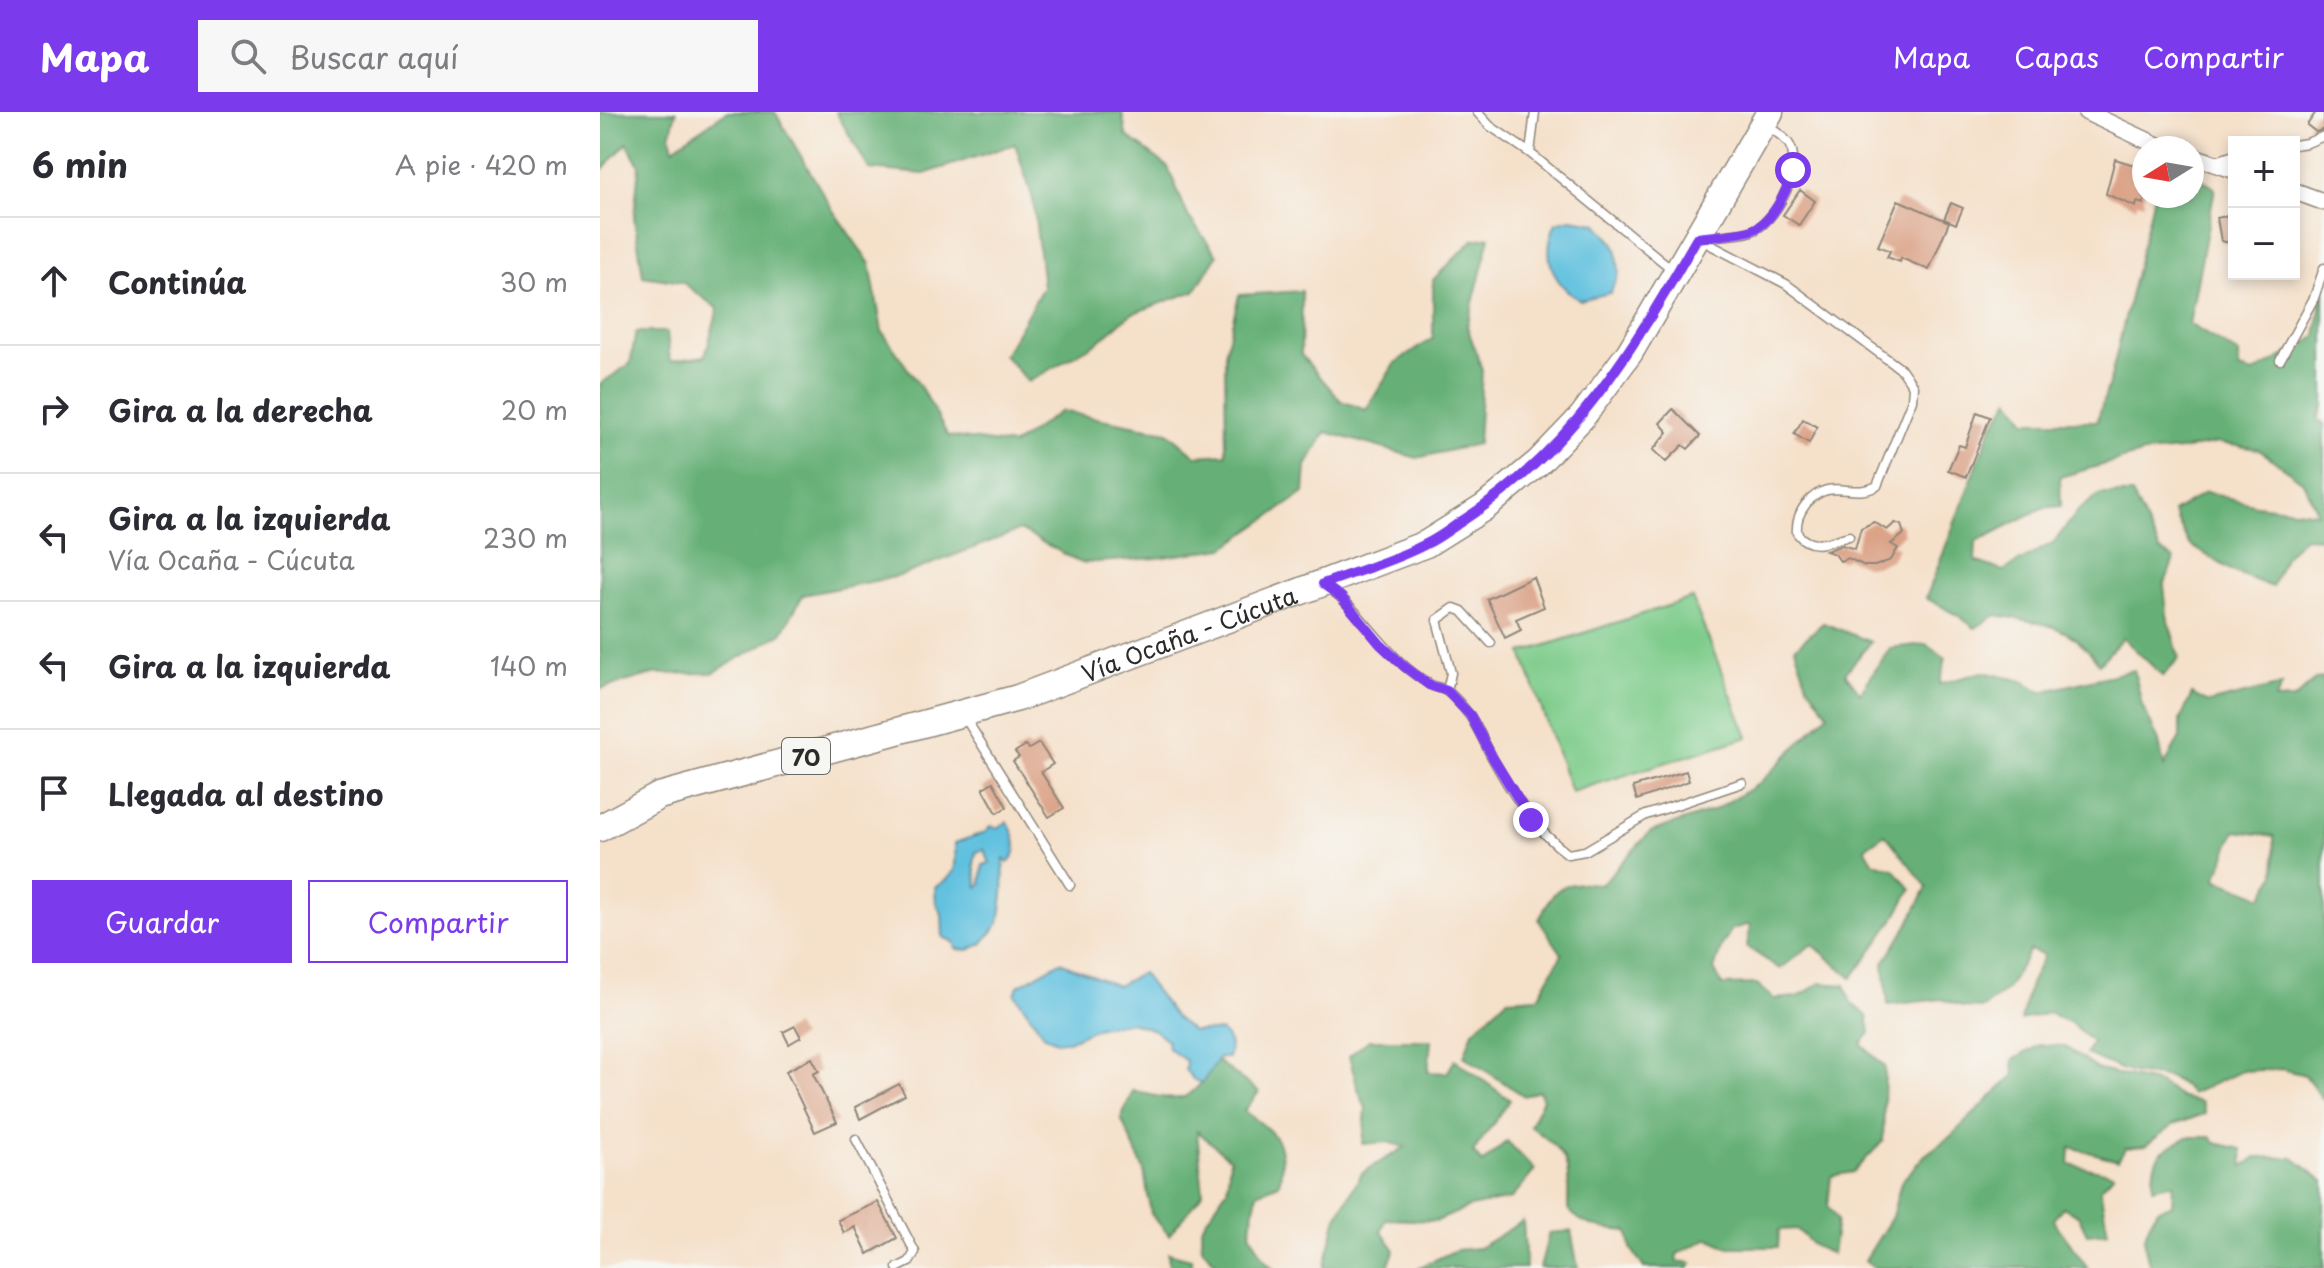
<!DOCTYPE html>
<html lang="es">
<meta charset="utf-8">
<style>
:root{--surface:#fff;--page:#f7f7f7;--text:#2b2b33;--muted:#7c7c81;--line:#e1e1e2;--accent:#7c3aed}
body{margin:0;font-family:"Playpen Sans",sans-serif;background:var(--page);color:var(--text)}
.controls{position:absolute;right:24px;top:24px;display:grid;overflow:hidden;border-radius:0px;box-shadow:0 4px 12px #0003}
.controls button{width:72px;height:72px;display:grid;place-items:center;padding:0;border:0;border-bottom:2px solid var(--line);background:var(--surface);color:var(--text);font:40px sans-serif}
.compass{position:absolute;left:1532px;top:24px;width:72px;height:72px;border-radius:50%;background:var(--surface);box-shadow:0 4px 12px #0003;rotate:259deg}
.stop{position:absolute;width:24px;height:24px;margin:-18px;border:6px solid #7c3aed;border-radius:50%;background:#fff}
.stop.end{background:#7c3aed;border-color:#fff;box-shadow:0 2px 8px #0008}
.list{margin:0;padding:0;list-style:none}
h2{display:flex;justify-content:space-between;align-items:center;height:104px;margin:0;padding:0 32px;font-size:34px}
h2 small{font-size:26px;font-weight:400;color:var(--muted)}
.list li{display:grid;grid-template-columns:52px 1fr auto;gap:24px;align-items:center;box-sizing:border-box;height:128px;padding:0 32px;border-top:2px solid var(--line)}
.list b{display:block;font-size:30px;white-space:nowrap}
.list p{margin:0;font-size:26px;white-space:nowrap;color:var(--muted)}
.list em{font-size:26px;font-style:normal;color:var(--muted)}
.actions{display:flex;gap:16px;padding:24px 32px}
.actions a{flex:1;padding:18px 0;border:2px solid var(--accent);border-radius:0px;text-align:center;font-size:28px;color:var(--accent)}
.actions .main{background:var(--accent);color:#fff}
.icon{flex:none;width:44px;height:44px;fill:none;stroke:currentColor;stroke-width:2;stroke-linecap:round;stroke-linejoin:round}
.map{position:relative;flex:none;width:1724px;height:1156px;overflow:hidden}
header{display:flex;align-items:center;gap:48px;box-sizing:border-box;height:112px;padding:0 40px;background:var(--accent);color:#fff}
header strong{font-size:38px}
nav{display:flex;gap:44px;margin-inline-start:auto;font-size:28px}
.search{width:560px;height:72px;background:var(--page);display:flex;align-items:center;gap:20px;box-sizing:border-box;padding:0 28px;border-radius:0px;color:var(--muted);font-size:30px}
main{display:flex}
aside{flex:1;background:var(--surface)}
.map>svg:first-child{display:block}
.green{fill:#7ecc8b;stroke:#547c5b;stroke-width:2}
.forest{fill:#66b077;stroke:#486e51;stroke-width:2;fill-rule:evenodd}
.water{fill:#61c1df;stroke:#467685;stroke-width:2;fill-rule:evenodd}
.building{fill:#dba387}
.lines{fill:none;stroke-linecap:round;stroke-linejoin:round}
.service-casing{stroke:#90867a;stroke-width:11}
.minor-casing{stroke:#90867a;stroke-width:19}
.primary-casing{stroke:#90867a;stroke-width:29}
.service{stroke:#fff;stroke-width:8}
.minor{stroke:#fff;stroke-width:16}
.primary{stroke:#fff;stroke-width:26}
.route{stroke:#7c3aed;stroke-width:10}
.labels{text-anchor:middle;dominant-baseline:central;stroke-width:7;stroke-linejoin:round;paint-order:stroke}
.shield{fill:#f6f6f2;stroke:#686867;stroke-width:2}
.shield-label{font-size:22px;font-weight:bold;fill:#2b2b2b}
.street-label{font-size:24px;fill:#2b2b2b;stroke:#f6f6f2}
</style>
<header>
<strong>Mapa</strong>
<div class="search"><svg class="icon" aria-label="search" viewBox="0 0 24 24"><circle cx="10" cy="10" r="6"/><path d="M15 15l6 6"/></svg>Buscar aquí</div>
<nav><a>Mapa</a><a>Capas</a><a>Compartir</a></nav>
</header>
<main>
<aside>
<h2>6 min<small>A pie · 420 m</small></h2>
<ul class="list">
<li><svg class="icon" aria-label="ahead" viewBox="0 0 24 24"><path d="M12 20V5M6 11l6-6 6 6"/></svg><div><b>Continúa</b></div><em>30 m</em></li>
<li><svg class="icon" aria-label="right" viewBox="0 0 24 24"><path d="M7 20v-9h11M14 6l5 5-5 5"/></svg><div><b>Gira a la derecha</b></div><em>20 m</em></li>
<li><svg class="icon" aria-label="left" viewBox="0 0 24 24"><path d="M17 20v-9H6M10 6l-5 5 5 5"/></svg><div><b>Gira a la izquierda</b><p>Vía Ocaña - Cúcuta</p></div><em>230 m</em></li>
<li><svg class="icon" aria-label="left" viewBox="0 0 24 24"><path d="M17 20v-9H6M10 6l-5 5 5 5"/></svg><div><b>Gira a la izquierda</b></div><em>140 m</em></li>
<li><svg class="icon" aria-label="arrive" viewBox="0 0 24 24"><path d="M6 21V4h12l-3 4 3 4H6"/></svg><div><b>Llegada al destino</b></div></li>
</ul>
<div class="actions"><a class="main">Guardar</a><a>Compartir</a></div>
</aside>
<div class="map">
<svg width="1724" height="1156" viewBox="0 0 1724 1156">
<rect width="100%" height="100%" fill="#f6f6f2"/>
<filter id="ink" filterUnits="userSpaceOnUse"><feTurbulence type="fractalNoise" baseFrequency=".0125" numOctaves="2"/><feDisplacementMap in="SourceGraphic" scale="16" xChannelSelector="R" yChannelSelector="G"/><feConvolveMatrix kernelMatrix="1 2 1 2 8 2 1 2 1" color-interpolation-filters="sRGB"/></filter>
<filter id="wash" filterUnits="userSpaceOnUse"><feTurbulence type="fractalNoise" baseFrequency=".006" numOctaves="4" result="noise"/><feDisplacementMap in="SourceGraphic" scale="32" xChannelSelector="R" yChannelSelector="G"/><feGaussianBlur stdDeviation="1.8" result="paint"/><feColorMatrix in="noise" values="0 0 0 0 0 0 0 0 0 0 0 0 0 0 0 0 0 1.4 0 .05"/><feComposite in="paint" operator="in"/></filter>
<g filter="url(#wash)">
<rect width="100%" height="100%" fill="#f5e0c9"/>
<path class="green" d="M1092 486 1148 625 971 680 922 541Z"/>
<path class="forest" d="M0 0H76L70 24 73 36 126 0H175L232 97 270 152 282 219 325 282 348 324 413 333 461 299 568 320 596 344 626 342 625 241 639 183 702 179 701 243 741 289 766 298 795 251 833 226V168L873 128 890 125 867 214 882 258 878 332 817 346 726 320 706 354 704 381 624 436 557 446 481 451 420 418 300 464 203 483 182 521 113 561 53 562 0 577V272L30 252 36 220H67L70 249 105 244 118 197 82 170 43 164 34 105 39 53 27 31 0 60Z
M236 0H522L526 23 568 55 588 104 617 143 595 179 531 202 498 230 428 270 404 243 443 175 433 87 415 32 324 62 269 57Z
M1592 62 1615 76 1589 212 1639 242V257L1654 261 1716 225 1722 183 1724 181V293L1718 307 1724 313V426L1704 425 1684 445 1672 475 1634 460 1589 432 1573 400 1606 380 1656 393 1718 401 1703 370 1658 337 1618 331 1580 338 1544 341 1460 365 1461 394 1442 396 1376 430 1375 449 1403 459 1454 430 1479 398 1500 382H1532L1560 438 1574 447 1564 474 1567 503 1579 546 1563 564 1523 526 1499 552C1471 511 1443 512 1396 503L1375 516 1356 502 1326 486 1391 316 1410 287 1426 309H1497L1511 265 1554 84H1592Z
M1223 511 1271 530 1245 561 1260 581 1290 536 1326 532 1346 546 1339 572 1383 560 1423 569 1441 580 1534 558 1542 593 1559 629 1564 655 1580 625V608L1592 582 1608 591 1682 573 1675 588 1694 587 1716 567 1724 566V989L1705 963 1681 957 1642 959 1591 982C1573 959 1559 966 1534 961 1518 958 1502 948 1486 942L1492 930 1471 911 1448 901 1421 908 1430 872 1444 843 1430 838 1407 877 1383 896 1364 895 1342 887 1288 893 1284 851 1308 813 1327 775 1285 722 1265 736 1274 751 1294 757 1311 777 1296 804 1252 866 1212 832 1180 857 1147 835 1150 812 1132 817 1122 833 1114 857 1122 873 1157 872 1174 887 1198 885 1220 871 1245 873 1251 891 1267 904 1270 921 1261 932 1285 955 1283 1029 1253 1060 1231 1064 1228 1094 1237 1108 1232 1142 1214 1134 1197 1117 1179 1118 1178 1135H1127L1109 1126 1077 1142 1076 1149 1092 1151 1089 1156H1044L1031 1136 1028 1119C1006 1118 982 1115 968 1097 969 1048 971 1044 930 1014L943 987 939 979 924 984 864 944 873 919 907 887 938 885 962 842 939 808C957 770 963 770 1002 772L1050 720 1114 698 1160 671 1228 602 1207 572 1195 536ZM1635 719 1674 724 1675 763 1662 785 1616 767Z
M769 928H831L828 960 847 961 855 948 910 988 873 1040 882 1051 907 1029 935 1058 911 1087 869 1095 837 1109 786 1107 781 1119 795 1138 787 1156H724L737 1105 762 1061 805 1035 787 1030 763 1032 766 996 758 977 749 944Z
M1439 933 1464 934 1499 958 1559 971 1582 986 1601 990 1605 1002 1573 1013 1545 1034 1525 1036 1518 1048 1470 1035 1469 1052 1514 1062 1500 1077 1508 1120 1487 1122 1478 1103 1463 1095 1453 1108 1488 1156H1274L1265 1148 1292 1105 1301 1070 1325 1043 1351 1024 1414 963 1413 948Z
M617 949 659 980 644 999C676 1021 688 1031 679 1072L657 1081 650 1121 666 1150 673 1156H621L602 1136 601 1116 627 1077 630 1047 597 1019 603 1081 569 1123 551 1102 544 1058 521 1006 533 979C584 990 586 995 617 949Z
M1588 1025H1611L1615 1031 1642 1037 1643 1055 1656 1045 1693 1046 1724 1069V1156H1551C1541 1130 1543 1120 1558 1097L1572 1093 1573 1071 1553 1076C1552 1042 1559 1040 1588 1025Z
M923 1109 926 1156H818L856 1138 879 1136Z
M971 1119 978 1156H940L949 1121Z
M568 1141 591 1147 592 1156H569Z"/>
<path class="water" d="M971 107 996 111 1013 130 1017 140 1019 161 1010 181 980 188C950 170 942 141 956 111Z
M407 710C416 723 421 740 408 751L404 747 403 784 399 811 382 832 368 838 356 837 354 830 343 825 342 802 336 791 335 775C358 763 356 756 355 731L386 720 390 714 397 716ZM384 738 390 751 383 753 381 773 378 775 374 752 376 740Z
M460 850 517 874 542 861 575 905 592 919H621C631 929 631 934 628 946H619L602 971 594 968 585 958 586 949 568 936 567 928 554 918 530 910 499 915 468 929H457L445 924 415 882 418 874Z"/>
<g id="blocks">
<path class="building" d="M1716 0H1724V17L1716 20 1707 13Z
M1515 47 1544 56V92L1537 90 1536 95 1506 82Z
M1200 78 1215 89 1199 113 1183 103Z
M1298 88 1349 110 1329 158 1301 146 1300 150 1287 145 1290 139 1278 134Z
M1351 91 1363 96 1356 112 1344 107Z
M1634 102V132L1621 129 1617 106Z
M1073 297 1100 324 1088 337 1083 333 1066 350 1053 338 1068 320 1060 311Z
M1377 300 1390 305 1366 365 1348 358 1359 333 1365 335Z
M1203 307 1217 315 1209 331 1194 322Z
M1274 410 1287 418 1295 411 1301 413 1304 422 1291 432 1298 436 1291 448 1275 454H1265L1248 446 1240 449 1235 442 1226 439 1242 433 1255 437 1261 416Z
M933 465 944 495 916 507 921 518 905 526 887 487Z
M439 631 453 652 441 660 464 696 449 705 413 649 419 645 415 640 426 633 429 637Z
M1086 659 1089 669 1037 688 1033 675Z
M393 670 407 695 397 701 383 676Z
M195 914 201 925 189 932 183 920Z
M212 946 219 959 213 962 237 1010 215 1020 186 959Z
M299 972 305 983 260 1007 255 995Z
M278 1090 297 1126 268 1142 255 1115 244 1121 238 1108Z"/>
</g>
</g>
<g filter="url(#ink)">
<use href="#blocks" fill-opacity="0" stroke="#90867a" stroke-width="2"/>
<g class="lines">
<g class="service-casing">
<path id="service" d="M877 0 890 14 930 41 1073 158
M1694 33 1707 31 1724 24
M930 41 935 0
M1616 49 1634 43
M1102 125C1117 123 1138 124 1152 119 1175 110 1199 63 1192 39 1189 27 1176 20 1166 13
M1101 128 1186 172 1302 258 1313 274 1312 288 1277 374C1251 388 1231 363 1206 392 1199 401 1196 409 1197 421 1211 440 1230 429 1249 424
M1680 248 1714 186 1724 156
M727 474C765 502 786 547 828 571 833 575 839 575 845 578 853 583 864 596 870 604 879 617 885 633 893 647 913 683 934 717 968 742L985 739 1046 703 1142 671
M847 579 851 561 837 508 854 496 862 499 891 531
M364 604 470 773
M256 1027 315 1140 309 1150 297 1156"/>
</g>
<g class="minor-casing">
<path id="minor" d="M1486 0 1563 36
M1592 44 1634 58
M1694 79 1724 90"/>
</g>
<g class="primary-casing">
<g id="primary">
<path id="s1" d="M0 716 59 684 418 586 826 432 885 395 939 350 982 305 1030 240 1170 0"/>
</g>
</g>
<use href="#service" class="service"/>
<use href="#minor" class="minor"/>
<use href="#primary" class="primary"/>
</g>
</g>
<g class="lines" filter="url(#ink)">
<path class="route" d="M931 708 894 648 870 603 847 579 829 573 805 555 780 532 741 485 723 472C757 459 794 449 826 432 839 426 850 417 862 409 974 337 1032 239 1097 126 1114 124 1132 123 1149 119 1172 113 1187 79 1193 58"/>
</g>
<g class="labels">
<rect class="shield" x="182" y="626" width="48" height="36" rx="6"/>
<g class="shield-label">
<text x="206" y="644">70</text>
</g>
<g class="street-label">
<text stroke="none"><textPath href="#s1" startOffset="622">Vía Ocaña - Cúcuta</textPath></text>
</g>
</g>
</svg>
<div class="controls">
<button>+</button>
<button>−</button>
</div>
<svg class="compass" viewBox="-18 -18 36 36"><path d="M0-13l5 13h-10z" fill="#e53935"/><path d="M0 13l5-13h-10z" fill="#7c7c81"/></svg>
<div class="stop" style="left:1193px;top:58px"></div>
<div class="stop end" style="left:931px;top:708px"></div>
</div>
</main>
